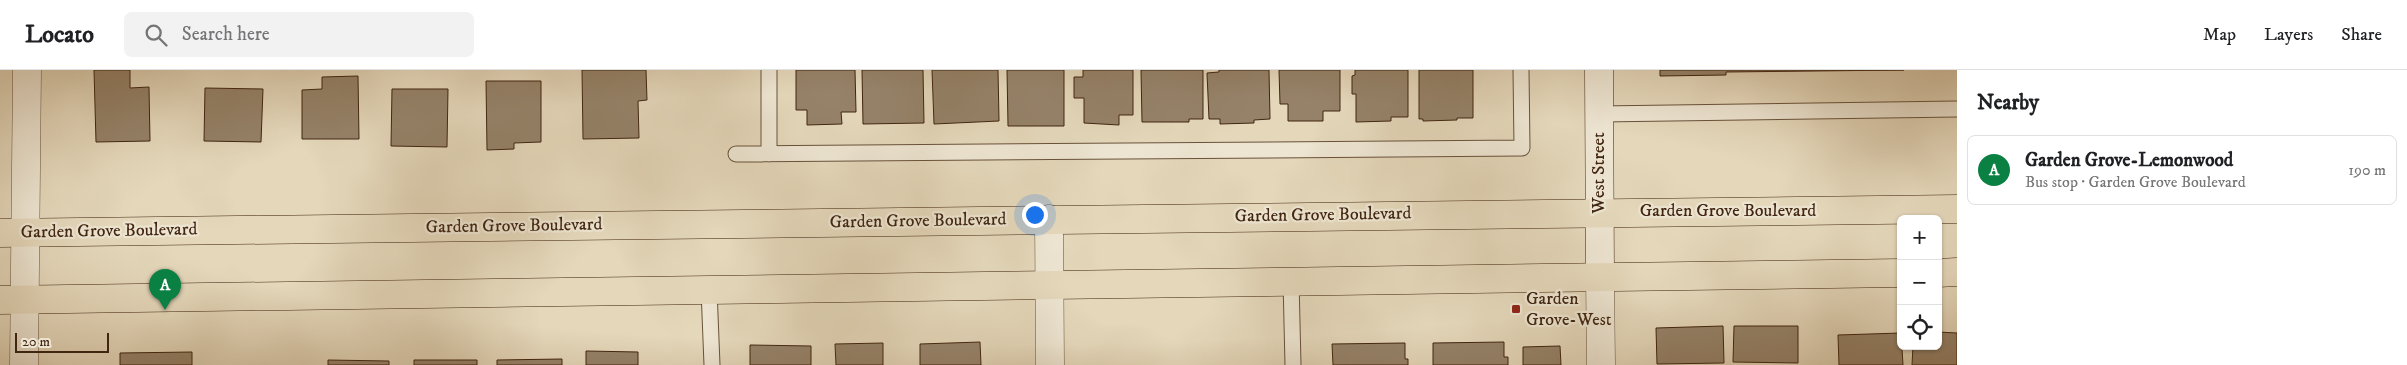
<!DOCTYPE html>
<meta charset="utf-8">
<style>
:root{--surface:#fff;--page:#f2f2f2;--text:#202124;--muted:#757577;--line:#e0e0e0;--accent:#0b8043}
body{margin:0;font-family:"IM FELL DW Pica",serif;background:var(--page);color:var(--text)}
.controls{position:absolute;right:15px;bottom:15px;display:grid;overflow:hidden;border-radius:8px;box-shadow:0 1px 4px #0004}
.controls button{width:45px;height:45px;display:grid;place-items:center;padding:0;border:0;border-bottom:1px solid var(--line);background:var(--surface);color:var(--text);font:25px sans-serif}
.scale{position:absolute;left:15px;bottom:12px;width:94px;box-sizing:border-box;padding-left:5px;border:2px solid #402511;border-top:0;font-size:14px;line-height:18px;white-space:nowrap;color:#402511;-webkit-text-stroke:4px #ede5d2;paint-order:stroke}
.you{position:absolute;left:1034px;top:144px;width:18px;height:18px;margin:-12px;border:4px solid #fff;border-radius:50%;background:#1a73e8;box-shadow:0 0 0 8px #1a73e833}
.badge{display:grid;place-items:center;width:32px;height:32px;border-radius:50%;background:var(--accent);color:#fff;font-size:16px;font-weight:700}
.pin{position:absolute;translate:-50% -41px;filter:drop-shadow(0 1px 2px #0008)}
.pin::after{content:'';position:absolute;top:26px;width:18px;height:15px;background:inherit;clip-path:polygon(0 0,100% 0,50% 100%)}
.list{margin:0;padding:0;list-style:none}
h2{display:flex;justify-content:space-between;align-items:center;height:65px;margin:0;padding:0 20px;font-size:21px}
h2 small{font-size:16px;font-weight:400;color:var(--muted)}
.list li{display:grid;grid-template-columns:32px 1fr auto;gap:15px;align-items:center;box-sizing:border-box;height:70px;margin:0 10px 10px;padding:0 10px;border:1px solid var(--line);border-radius:8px}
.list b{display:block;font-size:19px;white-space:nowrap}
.list p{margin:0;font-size:16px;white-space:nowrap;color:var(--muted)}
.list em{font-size:16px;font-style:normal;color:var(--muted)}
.icon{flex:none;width:28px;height:28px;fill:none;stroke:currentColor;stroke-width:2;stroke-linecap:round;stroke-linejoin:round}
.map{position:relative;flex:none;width:1957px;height:295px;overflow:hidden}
header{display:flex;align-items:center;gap:30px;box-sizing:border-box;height:70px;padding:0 25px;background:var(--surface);border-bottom:1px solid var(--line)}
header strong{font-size:24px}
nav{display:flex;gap:28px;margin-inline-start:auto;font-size:18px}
.search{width:350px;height:45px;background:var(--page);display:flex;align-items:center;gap:12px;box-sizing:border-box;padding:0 18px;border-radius:8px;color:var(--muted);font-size:19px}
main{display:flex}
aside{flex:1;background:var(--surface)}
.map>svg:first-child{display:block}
.building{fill:#958269;stroke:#402511}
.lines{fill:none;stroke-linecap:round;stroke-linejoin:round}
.lane-casing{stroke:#69523b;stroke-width:17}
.street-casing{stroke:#69523b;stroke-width:29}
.secondary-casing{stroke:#402511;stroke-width:29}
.primary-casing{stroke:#402511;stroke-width:29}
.lane{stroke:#ede5d2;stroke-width:15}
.street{stroke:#ede5d2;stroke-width:28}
.secondary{stroke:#ede5d2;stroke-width:28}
.primary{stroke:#e4d7ba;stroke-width:28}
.poi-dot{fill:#8f2418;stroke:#ede5d2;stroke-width:2}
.labels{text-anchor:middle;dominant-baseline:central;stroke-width:4.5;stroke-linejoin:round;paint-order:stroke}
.street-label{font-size:18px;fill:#402511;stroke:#ede5d2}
.poi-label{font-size:18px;fill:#402511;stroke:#ede5d2;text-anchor:start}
</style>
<header>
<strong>Locato</strong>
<div class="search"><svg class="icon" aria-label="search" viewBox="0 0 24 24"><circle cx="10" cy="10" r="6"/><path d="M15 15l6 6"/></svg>Search here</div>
<nav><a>Map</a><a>Layers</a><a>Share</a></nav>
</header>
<main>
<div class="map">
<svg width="1957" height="295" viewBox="0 0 1957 295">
<rect width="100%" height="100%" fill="#e4d7ba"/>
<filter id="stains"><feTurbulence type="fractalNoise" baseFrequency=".004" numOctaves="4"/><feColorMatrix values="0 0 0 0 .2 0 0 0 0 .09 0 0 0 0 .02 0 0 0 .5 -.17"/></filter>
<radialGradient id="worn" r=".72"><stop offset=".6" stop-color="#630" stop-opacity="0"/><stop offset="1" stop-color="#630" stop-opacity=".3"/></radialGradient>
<path class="building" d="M94 0H130V18L149 17 150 71 96 72Z
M582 0H646L647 30 638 31 639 68 583 69Z
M796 0H855L856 42H841L842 54 807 55V40H796Z
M862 0H923L924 53 863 54Z
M932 0H998L999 51 934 54Z
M1007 0H1064V56H1008Z
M1083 0H1133V45H1119V55L1084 53V28H1074V7H1083Z
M1141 0H1203V49H1189V52H1142Z
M1219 0H1269L1270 49 1254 50V53L1220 54V49H1209L1207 3 1219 2Z
M1279 0H1340V41H1323V51H1288V34H1280Z
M1355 0H1408V47H1391V51L1356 52V24H1352V6L1355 5Z
M1419 0H1473V48H1457V50L1423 51V49H1419Z
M1660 0H1904L1726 2V5L1660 6Z
M358 6 359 69H302V20L322 19V7Z
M486 11H541V72L514 73V79L487 80Z
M205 18 263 19 261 72 204 71Z
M392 19H448L447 77 391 76Z
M1723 256 1724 293 1657 294 1656 258Z
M1734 256H1798V293L1733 292Z
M1938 262 1957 263V295H1912L1913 276H1938Z
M1901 263 1903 295H1839L1838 265Z
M980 272 981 295H920V274Z
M1504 272V287H1508V295H1433V273Z
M883 273V295H836L835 274Z
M1405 273V289H1408V295H1333L1332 274Z
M750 275 811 276V295H750Z
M1560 276 1561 295H1523V277Z
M586 281 638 282V295H586Z
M192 282V295H120V283Z
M562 289V295H497V290Z
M328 290 389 291V295H328Z
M414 290H477V295H414Z"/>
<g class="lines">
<g class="lane-casing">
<path id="lane" d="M769 0V84
M1599 44 1957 39
M736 84 1522 78 1521 0
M1291 210 1293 295
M709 219 712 295"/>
</g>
<g class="street-casing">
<path id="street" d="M1049 149 1050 295
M1600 206 1601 295
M24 295 27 0"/>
</g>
<g class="secondary-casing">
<path id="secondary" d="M1599 0 1600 206"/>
</g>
<g class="primary-casing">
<path id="primary" d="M0 163 1957 139
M1938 203 1957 202
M0 230 1901 203"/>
</g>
<use href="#lane" class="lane"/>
<use href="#street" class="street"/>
<use href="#secondary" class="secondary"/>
<use href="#primary" class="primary"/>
</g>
<rect class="poi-dot" x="1511" y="234" width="10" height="10" rx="2.5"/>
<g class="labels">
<g class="street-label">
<text transform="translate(1599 103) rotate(-90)">West Street</text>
<text x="1728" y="141">Garden Grove Boulevard</text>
<text transform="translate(1323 145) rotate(-1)">Garden Grove Boulevard</text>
<text transform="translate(918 151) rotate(-1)">Garden Grove Boulevard</text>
<text transform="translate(514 156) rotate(-1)">Garden Grove Boulevard</text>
<text transform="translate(109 161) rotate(-1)">Garden Grove Boulevard</text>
</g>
<g class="poi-label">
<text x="1526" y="229">Garden<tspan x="1526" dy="21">Grove-West</tspan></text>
</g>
</g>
<rect width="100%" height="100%" filter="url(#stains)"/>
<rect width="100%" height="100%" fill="url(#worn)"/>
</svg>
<div class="controls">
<button>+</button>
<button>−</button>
<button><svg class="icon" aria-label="locate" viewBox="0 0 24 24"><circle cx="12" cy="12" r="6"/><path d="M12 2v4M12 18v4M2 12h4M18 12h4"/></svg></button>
</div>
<div class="scale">20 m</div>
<div class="you"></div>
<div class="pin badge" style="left:165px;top:240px">A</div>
</div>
<aside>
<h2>Nearby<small></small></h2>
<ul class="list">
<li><span class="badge">A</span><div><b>Garden Grove-Lemonwood</b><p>Bus stop · Garden Grove Boulevard</p></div><em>190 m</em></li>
</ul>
</aside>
</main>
